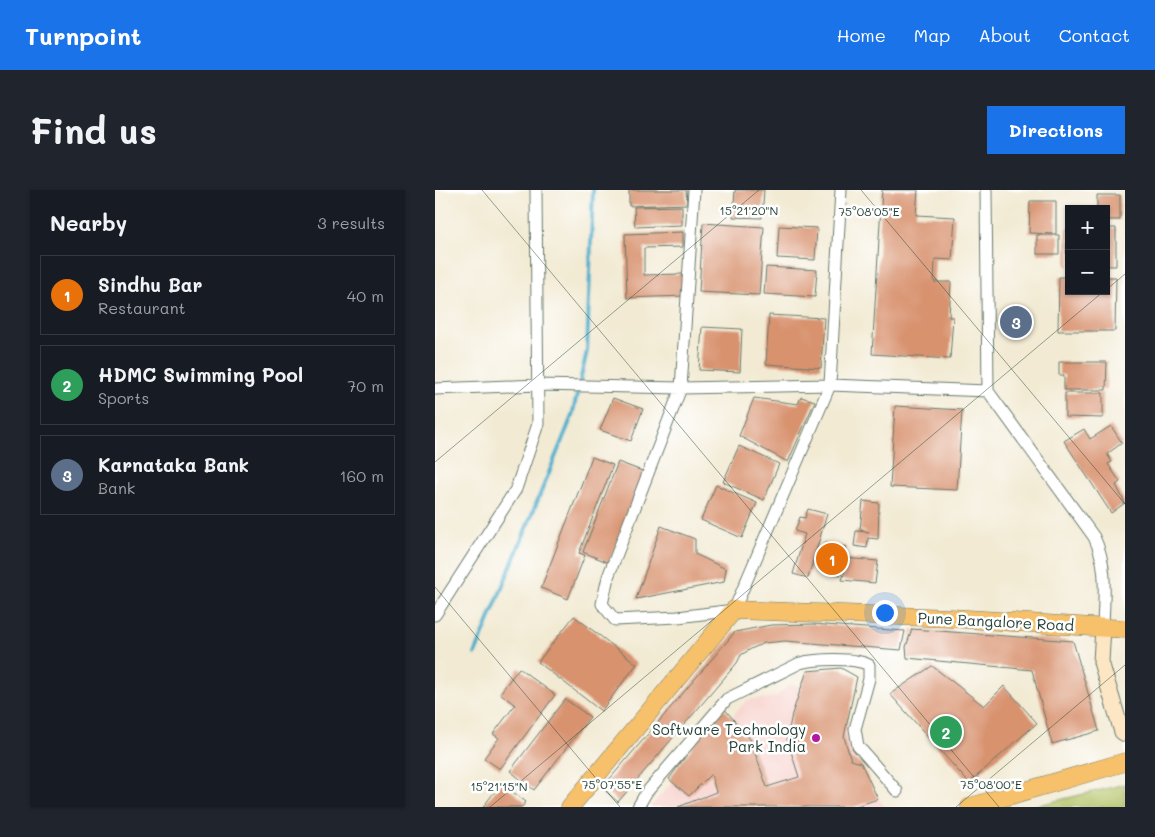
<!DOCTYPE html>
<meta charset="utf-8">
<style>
:root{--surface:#171b24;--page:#20242c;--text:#f1f3f6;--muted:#9ea1a6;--line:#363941;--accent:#1a73e8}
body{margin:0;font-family:Mali,sans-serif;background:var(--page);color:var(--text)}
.controls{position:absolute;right:15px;top:15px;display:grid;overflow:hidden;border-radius:0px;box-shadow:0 1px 4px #0004}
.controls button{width:45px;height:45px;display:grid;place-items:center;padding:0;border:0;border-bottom:1px solid var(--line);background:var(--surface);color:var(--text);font:25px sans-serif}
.you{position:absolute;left:449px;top:422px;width:18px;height:18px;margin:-12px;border:4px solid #fff;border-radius:50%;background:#1a73e8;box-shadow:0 0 0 8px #1a73e833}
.badge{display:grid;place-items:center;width:32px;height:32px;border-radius:50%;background:var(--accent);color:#fff;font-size:16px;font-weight:700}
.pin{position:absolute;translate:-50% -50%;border:2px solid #fff;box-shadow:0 1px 5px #0006}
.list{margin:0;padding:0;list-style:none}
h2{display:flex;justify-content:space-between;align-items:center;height:65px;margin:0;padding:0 20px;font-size:21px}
h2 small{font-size:16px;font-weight:400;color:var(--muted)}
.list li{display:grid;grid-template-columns:32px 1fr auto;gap:15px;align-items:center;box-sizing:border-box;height:80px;margin:0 10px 10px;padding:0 10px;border:1px solid var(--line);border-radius:0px}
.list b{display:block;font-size:19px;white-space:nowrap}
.list p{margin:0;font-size:16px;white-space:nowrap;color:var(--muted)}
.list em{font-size:16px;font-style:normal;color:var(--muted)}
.map{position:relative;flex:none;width:690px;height:617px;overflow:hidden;border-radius:0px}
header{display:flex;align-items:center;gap:30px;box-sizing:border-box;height:70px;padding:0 25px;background:var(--accent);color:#fff}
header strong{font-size:24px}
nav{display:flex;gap:28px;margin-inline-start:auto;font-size:18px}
.intro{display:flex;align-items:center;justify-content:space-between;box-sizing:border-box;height:120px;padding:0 30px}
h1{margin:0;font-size:35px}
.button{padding:12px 22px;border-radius:0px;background:var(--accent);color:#fff;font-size:18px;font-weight:700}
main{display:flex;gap:30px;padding:0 30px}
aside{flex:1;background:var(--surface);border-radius:0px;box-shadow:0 1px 4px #0004}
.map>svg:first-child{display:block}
.built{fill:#f7d0ca}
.green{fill:#b2c265;stroke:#68804c}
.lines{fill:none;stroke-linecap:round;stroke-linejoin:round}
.stream{stroke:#4daecc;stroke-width:4}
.building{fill:#d8926e}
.street-casing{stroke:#697a6c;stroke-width:13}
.secondary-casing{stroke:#697a6c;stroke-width:17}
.primary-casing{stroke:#697a6c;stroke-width:19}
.street{stroke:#fff;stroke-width:11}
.secondary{stroke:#fce6c4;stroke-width:15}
.primary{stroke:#f7c06b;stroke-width:18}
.ticks{fill:none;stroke:#1f3d34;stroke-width:1;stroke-opacity:0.45}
.poi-dot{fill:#b5179e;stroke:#fff;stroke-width:2}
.labels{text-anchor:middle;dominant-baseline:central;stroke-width:5;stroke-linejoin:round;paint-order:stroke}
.street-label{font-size:15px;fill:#1f3d34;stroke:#fff}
.poi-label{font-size:15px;fill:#1f3d34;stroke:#fff;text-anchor:end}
.ticks-label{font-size:12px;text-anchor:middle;fill:#1f3d34;stroke:#fff;stroke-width:5;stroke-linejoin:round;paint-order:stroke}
</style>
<header>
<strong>Turnpoint</strong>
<nav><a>Home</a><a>Map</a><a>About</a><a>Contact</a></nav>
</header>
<div class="intro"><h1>Find us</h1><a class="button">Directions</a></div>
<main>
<aside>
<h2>Nearby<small>3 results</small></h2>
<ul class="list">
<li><span class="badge" style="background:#e8710a">1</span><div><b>Sindhu Bar</b><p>Restaurant</p></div><em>40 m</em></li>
<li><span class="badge" style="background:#2e9e5b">2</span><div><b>HDMC Swimming Pool</b><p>Sports</p></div><em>70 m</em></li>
<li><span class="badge" style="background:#5c6f8a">3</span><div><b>Karnataka Bank</b><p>Bank</p></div><em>160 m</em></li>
</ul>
</aside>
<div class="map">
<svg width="690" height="617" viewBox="0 0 690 617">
<rect width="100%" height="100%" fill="#fff"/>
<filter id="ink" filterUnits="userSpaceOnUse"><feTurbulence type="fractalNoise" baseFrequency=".02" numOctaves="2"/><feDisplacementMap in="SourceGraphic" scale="10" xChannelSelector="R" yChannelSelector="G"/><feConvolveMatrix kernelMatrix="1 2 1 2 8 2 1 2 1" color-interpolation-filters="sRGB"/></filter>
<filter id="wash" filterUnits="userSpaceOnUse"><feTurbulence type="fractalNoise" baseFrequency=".0096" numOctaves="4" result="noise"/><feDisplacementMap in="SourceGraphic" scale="20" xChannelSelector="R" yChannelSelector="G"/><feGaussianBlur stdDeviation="1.12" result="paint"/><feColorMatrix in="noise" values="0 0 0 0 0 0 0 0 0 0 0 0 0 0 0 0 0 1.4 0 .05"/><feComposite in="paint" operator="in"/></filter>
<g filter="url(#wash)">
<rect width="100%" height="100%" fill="#f2ead3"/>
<path class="built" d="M354 495 411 500 415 555 431 591 450 617H215L312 510 341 507Z"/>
<path class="green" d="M690 594V617H595Z"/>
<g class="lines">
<path class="stream" d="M40 464 137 226 152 161 158 0"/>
</g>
<g id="blocks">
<path class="building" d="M194 0H251L252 14 194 16Z
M300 0H329L327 28 298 27Z
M447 0H483L481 25 520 27 517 70 500 69 499 92H516L514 127H518L515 169 437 164Z
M662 5H685V30H671V19H662Z
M595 11H621V44L594 43Z
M247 16V35L200 37 199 17Z
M268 33 329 37 324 105 264 102Z
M344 36 382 38 380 70 342 68Z
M632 38H634V76H631Z
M671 38H681V76H671Z
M248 42V57L209 58V85L248 84 249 106 192 108 190 44Z
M602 45H624V64H602Z
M331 77 382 80 380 107 329 104Z
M624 87H634V101H671V87H681L680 141H623Z
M334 125 389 128 386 178 331 174Z
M267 137 307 139 305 182 264 180Z
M624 172H672L671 200H629V185H624Z
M630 203H668V228L630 227Z
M366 207 380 211 353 272 304 246 319 208 363 214Z
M178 208 208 219 196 251 165 240Z
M460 216 527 220 522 300 455 297Z
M676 236 687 253 672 264 677 272 673 274 685 292 681 295 690 313 676 323 629 251 649 239 655 249Z
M304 256 344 274 329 310 288 292Z
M157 267 178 275 144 363 150 365 133 409 106 398Z
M183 272 210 282 174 373 148 362Z
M281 295 322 313 307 348 266 330Z
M428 311 444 313 443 349 433 348 432 358 419 356 421 341 434 342 425 340Z
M373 319 392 324 373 388 358 384 370 344 360 341 365 327 370 328Z
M226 336 260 349V364L291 379 289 392 201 409Z
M388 353 411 357 409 368 443 371 440 393 407 390 412 375H408L406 385 384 382Z
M139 426 202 474 166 521 103 472Z
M378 434 470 441 466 460 350 451 329 453 316 459 306 465 302 473 183 612 167 598 300 442 336 435Z
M477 439 638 451 664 541 617 554 597 480 472 468 471 457Z
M497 476 549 516 569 496 602 533 534 593 455 504Z
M84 478 120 505 65 579 49 568 64 548 58 544 80 515 65 503Z
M406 478 422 487 409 547 416 570 426 573 443 609 418 617H243L281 602 276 584 254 606 234 589 287 516 315 549 332 597 364 587 352 549 357 524 372 481Z
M130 509 155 527 99 600 75 581Z
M66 593 91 612 87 617H48Z"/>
</g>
</g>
<g filter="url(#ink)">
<use href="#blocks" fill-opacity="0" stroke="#697a6c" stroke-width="1"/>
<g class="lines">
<g class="street-casing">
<path id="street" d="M259 0 246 198 173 387 167 414 180 430 243 427 299 420 395 195 406 0
M551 0 553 201 659 347C673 376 669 404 668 437
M0 199 103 195 246 198 395 195 553 201
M0 425 81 299 103 234 101 0
M203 617 211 603 292 509 365 473C381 469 419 467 434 475V489L420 539 423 556 462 601"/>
</g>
<g class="secondary-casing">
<path id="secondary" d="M668 437 666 472 687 542 690 544"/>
</g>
<g class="primary-casing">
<path id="primary" d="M135 617 299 420 516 428 690 439
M535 617 690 572"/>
</g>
<use href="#street" class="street"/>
<use href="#secondary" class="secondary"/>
<use href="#primary" class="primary"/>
</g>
</g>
<path class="ticks" d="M47 0 564 617M426 0 690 314M671 100 690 84M0 272 324 0M0 397 185 617M55 617 669 101M521 617 690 475"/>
<circle class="poi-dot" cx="381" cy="548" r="5"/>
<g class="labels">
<g class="street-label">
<text transform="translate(561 431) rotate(3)">Pune Bangalore Road</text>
</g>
<g class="poi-label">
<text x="371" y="539">Software Technology<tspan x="371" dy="17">Park India</tspan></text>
</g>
</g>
<g class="ticks-label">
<text x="314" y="25">15°21'20"N</text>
<text x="434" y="26">75°08'05"E</text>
<text x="177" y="599">75°07'55"E</text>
<text x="556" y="599">75°08'00"E</text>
<text x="64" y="601">15°21'15"N</text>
</g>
</svg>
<div class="controls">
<button>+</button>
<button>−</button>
</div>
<div class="you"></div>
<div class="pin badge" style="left:397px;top:369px;background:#e8710a">1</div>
<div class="pin badge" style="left:511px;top:542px;background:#2e9e5b">2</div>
<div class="pin badge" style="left:581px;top:132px;background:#5c6f8a">3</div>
</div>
</main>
